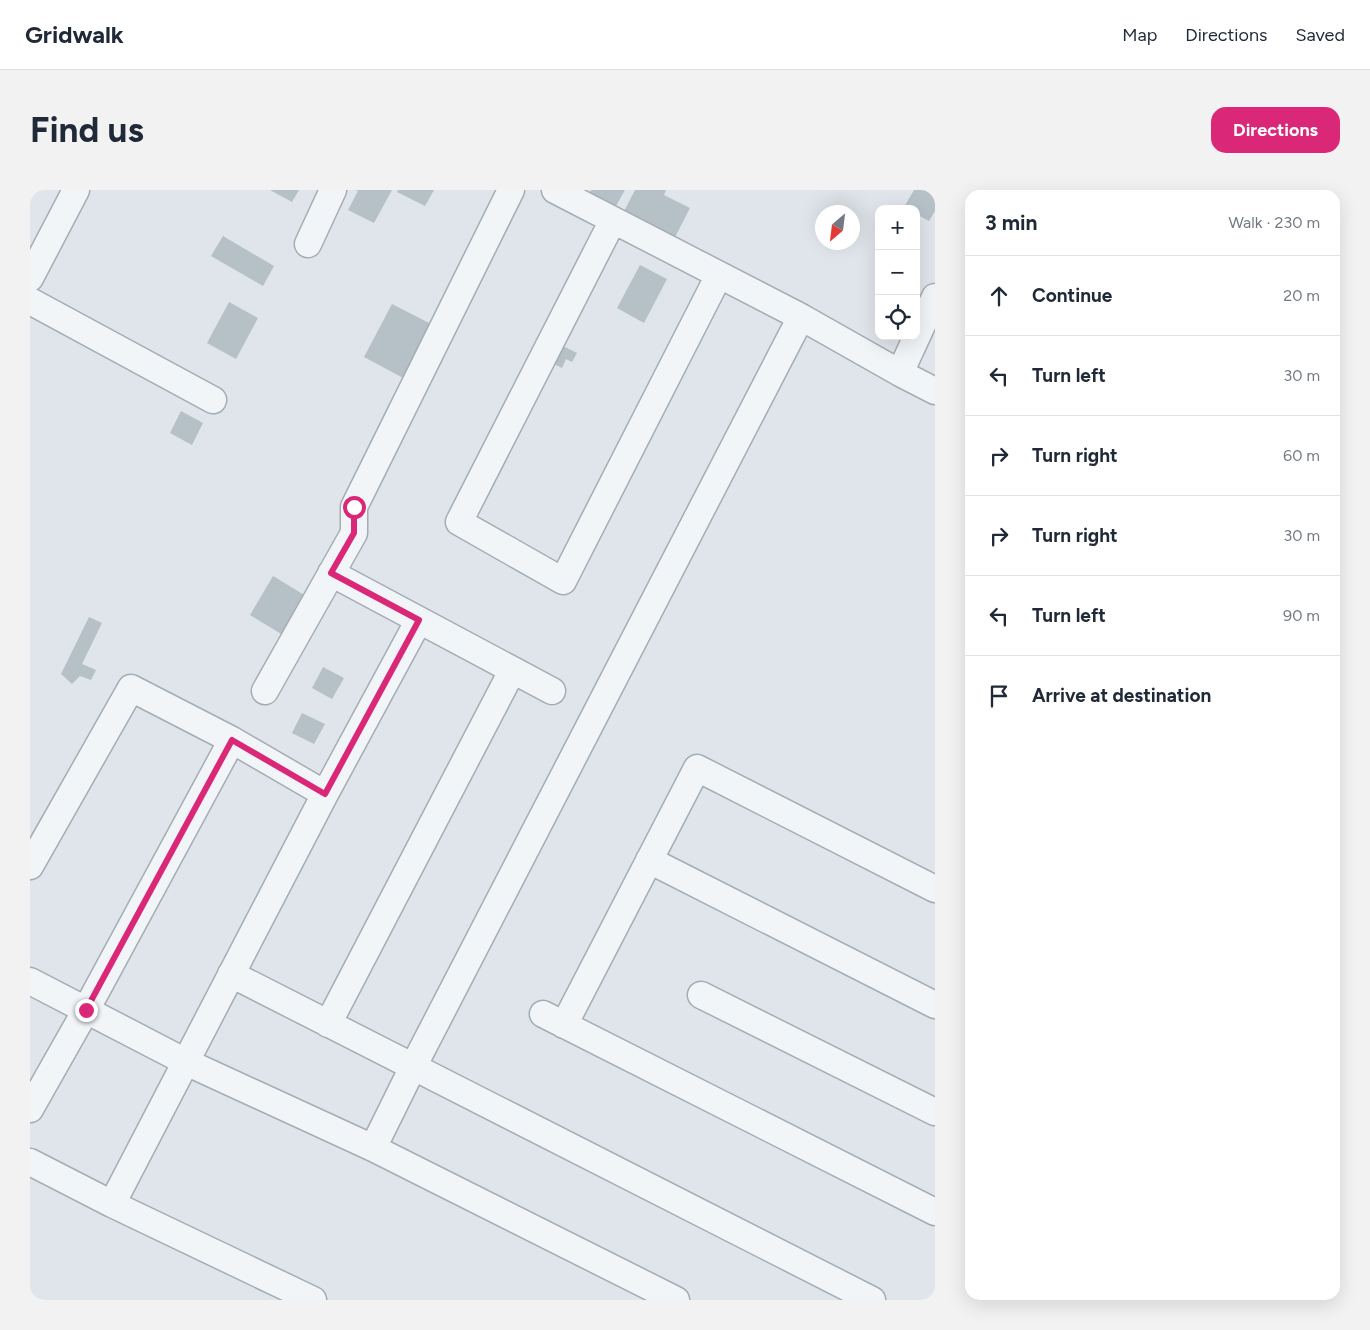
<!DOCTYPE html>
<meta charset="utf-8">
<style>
:root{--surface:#fff;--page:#f2f2f3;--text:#1f2937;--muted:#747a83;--line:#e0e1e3;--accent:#db2777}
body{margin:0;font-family:Figtree,sans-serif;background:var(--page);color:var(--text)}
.controls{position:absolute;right:15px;top:15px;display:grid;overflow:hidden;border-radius:10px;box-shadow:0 5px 20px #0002}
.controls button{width:45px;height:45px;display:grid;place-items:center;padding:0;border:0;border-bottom:1px solid var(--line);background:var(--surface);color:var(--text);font:25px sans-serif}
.compass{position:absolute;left:785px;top:15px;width:45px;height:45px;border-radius:50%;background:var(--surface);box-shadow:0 5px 20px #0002;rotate:208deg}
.stop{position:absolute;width:15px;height:15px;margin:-11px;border:4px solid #db2777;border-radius:50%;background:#fff}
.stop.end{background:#db2777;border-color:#fff;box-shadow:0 1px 5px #0008}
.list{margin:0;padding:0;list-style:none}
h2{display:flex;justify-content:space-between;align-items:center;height:65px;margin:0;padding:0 20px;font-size:21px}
h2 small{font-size:16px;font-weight:400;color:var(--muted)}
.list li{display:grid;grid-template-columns:32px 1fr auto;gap:15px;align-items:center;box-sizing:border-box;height:80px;padding:0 20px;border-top:1px solid var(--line)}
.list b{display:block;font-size:19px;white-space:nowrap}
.list em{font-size:16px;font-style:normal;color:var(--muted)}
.icon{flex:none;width:28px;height:28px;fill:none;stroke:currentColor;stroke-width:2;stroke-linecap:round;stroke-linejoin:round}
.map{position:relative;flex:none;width:905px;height:1110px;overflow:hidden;border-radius:15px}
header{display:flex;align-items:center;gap:30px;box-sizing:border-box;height:70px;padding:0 25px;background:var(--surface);border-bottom:1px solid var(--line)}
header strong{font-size:24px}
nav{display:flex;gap:28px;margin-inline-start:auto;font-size:18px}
.intro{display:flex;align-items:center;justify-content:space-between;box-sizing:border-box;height:120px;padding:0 30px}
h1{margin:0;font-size:35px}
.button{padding:12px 22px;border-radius:15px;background:var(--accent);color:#fff;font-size:18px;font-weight:700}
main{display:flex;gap:30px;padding:0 30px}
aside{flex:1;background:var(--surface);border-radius:15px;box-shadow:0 5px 20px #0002}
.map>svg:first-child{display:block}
.building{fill:#b6c0c7}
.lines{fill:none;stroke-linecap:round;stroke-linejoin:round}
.minor-casing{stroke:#a4adb4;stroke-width:29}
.minor{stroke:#f2f5f8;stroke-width:26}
.route{stroke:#db2777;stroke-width:6}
</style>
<header>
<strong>Gridwalk</strong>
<nav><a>Map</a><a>Directions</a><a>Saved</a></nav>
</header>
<div class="intro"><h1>Find us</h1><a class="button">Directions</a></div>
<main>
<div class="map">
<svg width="905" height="1110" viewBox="0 0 905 1110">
<rect width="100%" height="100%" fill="#dfe5ea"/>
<path class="building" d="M240 0H269L262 12Z
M325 0H362L344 33 318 20 328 1Z
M368 0H404L395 16 367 2Z
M561 0H595L581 25 555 11Z
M605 0H636L634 5 660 18 641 55 590 29Z
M884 0H905V21L899 31 886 24V19L874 17Z
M193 46 244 76 233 96 181 66Z
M610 75 637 89 614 133 587 118Z
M199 112 228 128 206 169 177 153Z
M362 114 405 136 377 190 334 167Z
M529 154 547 163 542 172 536 169 532 178 520 172Z
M151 221 173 233 162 255 140 243Z
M243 386 276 406 253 445 220 425Z
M59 427 72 433 52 474 66 480 61 490 50 486 42 494 31 484Z
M293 477 314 488 302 509 282 498Z
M272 523 295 534 284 554 262 543Z"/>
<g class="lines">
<g class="minor-casing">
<path id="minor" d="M525 0 771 127 870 183 905 201
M583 30 429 332 533 391 689 85
M278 54 303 0
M0 88 46 0
M0 111 183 210
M870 183 905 107
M301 383 389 430
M235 501 324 343V317L481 0
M619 670 905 815
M0 676 101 498 202 550 295 604
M201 784 842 1110
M0 791 156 872 343 958 646 1110
M671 805 905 922
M513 824 905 1022
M298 834 482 481
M534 835 667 578 905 699
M0 919 56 820 202 550
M343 958 383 877 771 127
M0 972 82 1014 283 1110
M82 1014 295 604 389 430 522 501"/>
</g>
<use href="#minor" class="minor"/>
</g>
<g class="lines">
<path class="route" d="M56 820 202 550 295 604 389 430 301 383 324 343V317"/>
</g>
</svg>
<div class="controls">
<button>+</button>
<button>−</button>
<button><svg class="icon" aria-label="locate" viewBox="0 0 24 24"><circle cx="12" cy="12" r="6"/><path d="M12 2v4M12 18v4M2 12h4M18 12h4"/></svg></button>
</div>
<svg class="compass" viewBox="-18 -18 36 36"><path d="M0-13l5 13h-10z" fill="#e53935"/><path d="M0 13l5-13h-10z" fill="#747a83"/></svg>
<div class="stop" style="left:324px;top:317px"></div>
<div class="stop end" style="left:56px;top:820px"></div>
</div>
<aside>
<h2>3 min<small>Walk · 230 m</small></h2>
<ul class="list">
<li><svg class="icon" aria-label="ahead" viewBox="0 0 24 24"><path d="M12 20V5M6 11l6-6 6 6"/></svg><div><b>Continue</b></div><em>20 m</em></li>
<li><svg class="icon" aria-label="left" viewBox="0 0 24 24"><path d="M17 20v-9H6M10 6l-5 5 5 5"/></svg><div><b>Turn left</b></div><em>30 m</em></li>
<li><svg class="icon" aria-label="right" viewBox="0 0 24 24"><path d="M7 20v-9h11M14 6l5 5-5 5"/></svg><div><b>Turn right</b></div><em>60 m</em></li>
<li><svg class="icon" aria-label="right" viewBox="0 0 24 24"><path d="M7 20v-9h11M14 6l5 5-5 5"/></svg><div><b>Turn right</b></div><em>30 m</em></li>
<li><svg class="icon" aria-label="left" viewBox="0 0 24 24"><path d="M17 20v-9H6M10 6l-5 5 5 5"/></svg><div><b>Turn left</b></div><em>90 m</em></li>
<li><svg class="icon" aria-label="arrive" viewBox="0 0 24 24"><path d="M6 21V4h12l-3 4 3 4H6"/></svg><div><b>Arrive at destination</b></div></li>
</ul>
</aside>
</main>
